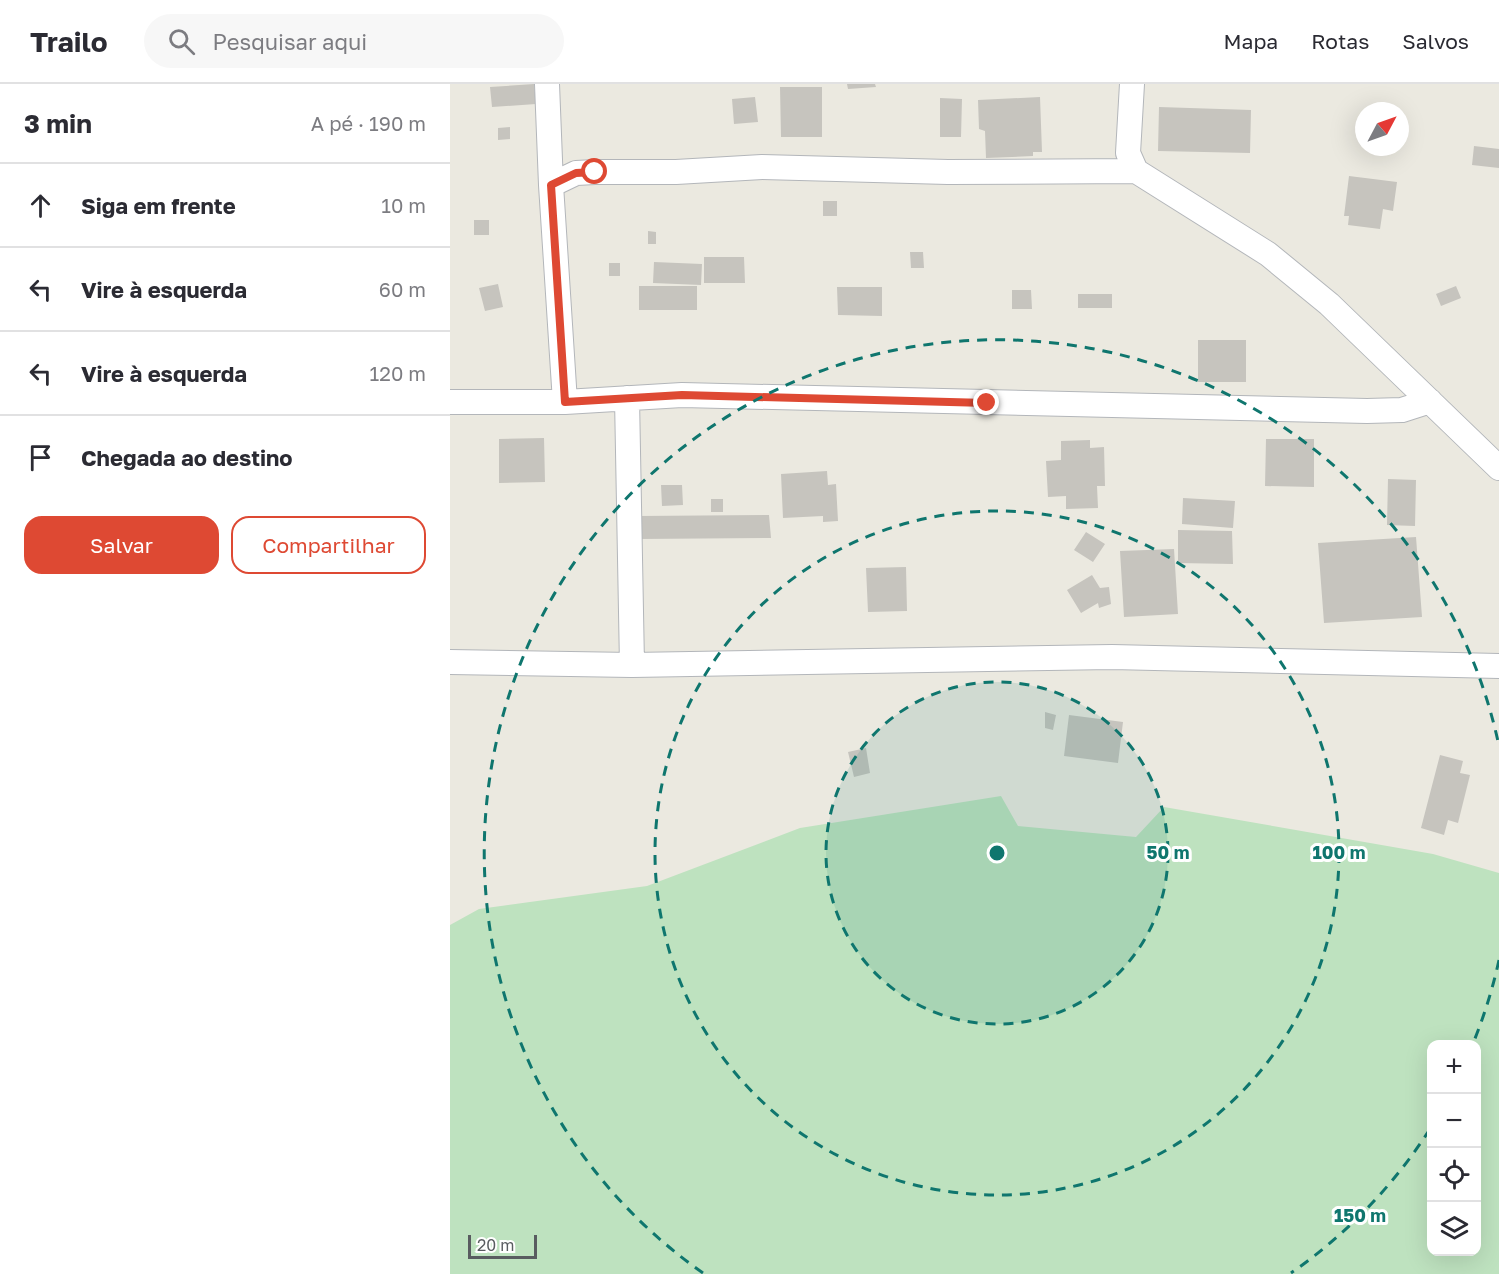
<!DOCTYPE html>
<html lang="pt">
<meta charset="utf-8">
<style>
:root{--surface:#fff;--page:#f7f7f7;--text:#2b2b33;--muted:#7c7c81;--line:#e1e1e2;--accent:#de4933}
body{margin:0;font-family:"Golos Text",sans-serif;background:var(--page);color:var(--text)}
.controls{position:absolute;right:18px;bottom:18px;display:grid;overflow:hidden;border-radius:12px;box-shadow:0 6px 24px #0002}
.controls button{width:54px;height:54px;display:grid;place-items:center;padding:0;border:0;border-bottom:2px solid var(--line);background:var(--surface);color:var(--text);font:30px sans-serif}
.compass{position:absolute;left:905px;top:18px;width:54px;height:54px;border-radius:50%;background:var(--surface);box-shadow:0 6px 24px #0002;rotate:49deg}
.scale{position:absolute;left:18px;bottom:15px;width:69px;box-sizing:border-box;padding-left:6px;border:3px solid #595c60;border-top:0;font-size:16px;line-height:21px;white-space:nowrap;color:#595c60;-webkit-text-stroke:4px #fff;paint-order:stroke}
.stop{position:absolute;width:18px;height:18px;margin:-14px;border:4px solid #de4933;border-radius:50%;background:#fff}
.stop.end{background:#de4933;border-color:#fff;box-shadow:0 2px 6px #0008}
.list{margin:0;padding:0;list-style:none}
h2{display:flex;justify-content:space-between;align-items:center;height:78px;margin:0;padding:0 24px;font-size:26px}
h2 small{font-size:20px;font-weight:400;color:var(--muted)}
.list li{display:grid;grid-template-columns:39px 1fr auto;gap:18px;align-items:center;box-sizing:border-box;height:84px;padding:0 24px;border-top:2px solid var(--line)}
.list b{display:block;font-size:22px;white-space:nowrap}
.list em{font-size:20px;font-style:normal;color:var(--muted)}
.actions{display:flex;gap:12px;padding:18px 24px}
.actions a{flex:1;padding:14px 0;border:2px solid var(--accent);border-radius:18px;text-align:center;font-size:21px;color:var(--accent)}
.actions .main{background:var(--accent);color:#fff}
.icon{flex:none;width:33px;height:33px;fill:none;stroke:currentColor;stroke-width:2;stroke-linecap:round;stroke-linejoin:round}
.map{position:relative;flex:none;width:1049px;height:1190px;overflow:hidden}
header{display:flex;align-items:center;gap:36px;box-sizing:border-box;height:84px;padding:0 30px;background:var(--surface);border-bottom:2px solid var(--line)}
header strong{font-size:28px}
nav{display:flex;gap:33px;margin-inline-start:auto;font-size:21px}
.search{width:420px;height:54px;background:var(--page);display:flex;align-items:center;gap:15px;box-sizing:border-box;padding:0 21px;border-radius:33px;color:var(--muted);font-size:22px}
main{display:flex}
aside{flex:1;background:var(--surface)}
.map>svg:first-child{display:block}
.green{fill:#bee2bf;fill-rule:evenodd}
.building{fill:#c6c4be}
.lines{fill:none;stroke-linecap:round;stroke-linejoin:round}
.minor-casing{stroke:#b3b6ba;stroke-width:26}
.minor{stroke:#fff;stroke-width:24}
.route{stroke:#de4933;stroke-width:8}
.ring{fill:none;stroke:#0f766e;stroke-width:3;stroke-dasharray:10 8}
.centre{fill:#0f766e;stroke:#fff;stroke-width:3}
.ring-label{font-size:18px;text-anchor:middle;font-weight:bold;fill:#0f766e;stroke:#fff;stroke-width:6;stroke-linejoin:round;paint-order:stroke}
</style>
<header>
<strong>Trailo</strong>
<div class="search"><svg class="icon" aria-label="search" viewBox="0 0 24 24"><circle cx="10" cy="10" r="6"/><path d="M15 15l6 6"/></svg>Pesquisar aqui</div>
<nav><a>Mapa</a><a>Rotas</a><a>Salvos</a></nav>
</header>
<main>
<aside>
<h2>3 min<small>A pé · 190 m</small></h2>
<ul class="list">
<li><svg class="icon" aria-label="ahead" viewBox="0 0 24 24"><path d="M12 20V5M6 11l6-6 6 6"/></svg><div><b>Siga em frente</b></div><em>10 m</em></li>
<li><svg class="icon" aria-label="left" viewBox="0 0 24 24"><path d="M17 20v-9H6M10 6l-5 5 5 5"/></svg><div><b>Vire à esquerda</b></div><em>60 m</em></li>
<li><svg class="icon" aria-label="left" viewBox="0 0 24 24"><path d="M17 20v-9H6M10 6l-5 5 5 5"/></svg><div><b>Vire à esquerda</b></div><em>120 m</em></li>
<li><svg class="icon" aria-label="arrive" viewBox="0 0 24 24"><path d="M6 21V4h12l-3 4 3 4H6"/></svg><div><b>Chegada ao destino</b></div></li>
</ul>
<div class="actions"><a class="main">Salvar</a><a>Compartilhar</a></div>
</aside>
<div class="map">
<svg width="1049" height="1190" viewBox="0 0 1049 1190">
<rect width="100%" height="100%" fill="#ebe9e0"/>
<path class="green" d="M551 712 568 742 686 753 714 723 983 770 1049 789V1190H0V841L29 825 197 802 350 744ZM982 960H1026V1168H982Z"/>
<path class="building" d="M84 0 86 20 42 23 40 3Z
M397 0H425L426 3 398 5Z
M330 3H372V53H331Z
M305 13 308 38 284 40 282 15Z
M590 13 592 68H583V72L536 74 535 47 529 45 528 16Z
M490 14 512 15 511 53H490Z
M709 23 801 26 800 69 708 67Z
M60 43V55L48 56V44Z
M1024 62 1049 65V84L1022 81Z
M899 92 947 98 943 127 933 125 930 145 898 141 899 132H894Z
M373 117H387V132H373Z
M24 136H39V151H24Z
M198 147 206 148V160H198Z
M460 168H473L474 184H461Z
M254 173H294L295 199H254Z
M204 178 252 180 251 201 203 199Z
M159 179H170V192H159Z
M48 200 53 223 35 227 29 204Z
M189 202H247V226H189Z
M1006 202 1011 214 991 222 986 210Z
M387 203H432V232L388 231Z
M562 206H581L582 225H562Z
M628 210H662V224H628Z
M748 256H796V298H748Z
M94 354 95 398 49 399V355Z
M816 355H864V403L815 402Z
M640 356V364L654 363 655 402H647L648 424 616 425V412L598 413 596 377 611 376V357Z
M377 387 378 401 386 400 388 437 373 438V432L333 434 331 390Z
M938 395 966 396 965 442 937 441Z
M211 401H232L233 421 212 422Z
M733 414 785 417 783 444 732 440Z
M261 415H273V428H261Z
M319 431 321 454 189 455V432Z
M728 446 782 447 783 480 728 479Z
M636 448 655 460 643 478 624 466Z
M966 453 972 533 874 539 868 459Z
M724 465 728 530 674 533 670 467Z
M456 483 457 527 418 528 416 484Z
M642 491 650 504 659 503 661 520 649 524 648 519 631 529 617 506Z
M595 628 606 631 603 646 595 644Z
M619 631 673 638 668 679 614 672Z
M416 664 420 689 404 693 398 668Z
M990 671 1013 677 1010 689 1020 691 1008 739 998 736 994 751 971 744Z"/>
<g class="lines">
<g class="minor-casing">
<path id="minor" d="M97 0 101 101 115 318
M682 0 678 69 686 87 818 170 879 220 1049 384
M101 101 126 89 145 88H226L312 83 498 88 686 87
M177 314 182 581
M0 318H115L232 311 917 327 952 326 980 317
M0 578 182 581 662 573 1049 582"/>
</g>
<use href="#minor" class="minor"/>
</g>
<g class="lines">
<path class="route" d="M145 88 126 89 101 101 115 318 232 311 537 319"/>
</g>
<circle cx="547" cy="769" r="171" fill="#0f766e" fill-opacity=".12"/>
<g class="ring">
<circle cx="547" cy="769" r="171"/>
<circle cx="547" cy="769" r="342"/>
<path d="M1049 876A513 513 0 0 1 1024 957M980 1045A513 513 0 0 1 841 1189M253 1189A513 513 0 1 1 1049 662"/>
</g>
<circle cx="547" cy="769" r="9" class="centre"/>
<g class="ring-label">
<text x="718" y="775">50 m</text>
<text x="889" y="775">100 m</text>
<text x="910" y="1138">150 m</text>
</g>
</svg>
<div class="controls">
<button>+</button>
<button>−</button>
<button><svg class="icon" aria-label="locate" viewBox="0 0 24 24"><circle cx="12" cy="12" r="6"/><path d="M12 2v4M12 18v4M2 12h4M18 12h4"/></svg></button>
<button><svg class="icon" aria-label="layers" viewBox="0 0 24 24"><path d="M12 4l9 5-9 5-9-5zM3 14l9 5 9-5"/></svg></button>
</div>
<svg class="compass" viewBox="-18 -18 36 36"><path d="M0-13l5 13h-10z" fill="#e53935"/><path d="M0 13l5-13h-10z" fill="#7c7c81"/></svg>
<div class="scale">20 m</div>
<div class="stop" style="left:145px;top:88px"></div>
<div class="stop end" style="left:537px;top:319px"></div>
</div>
</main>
